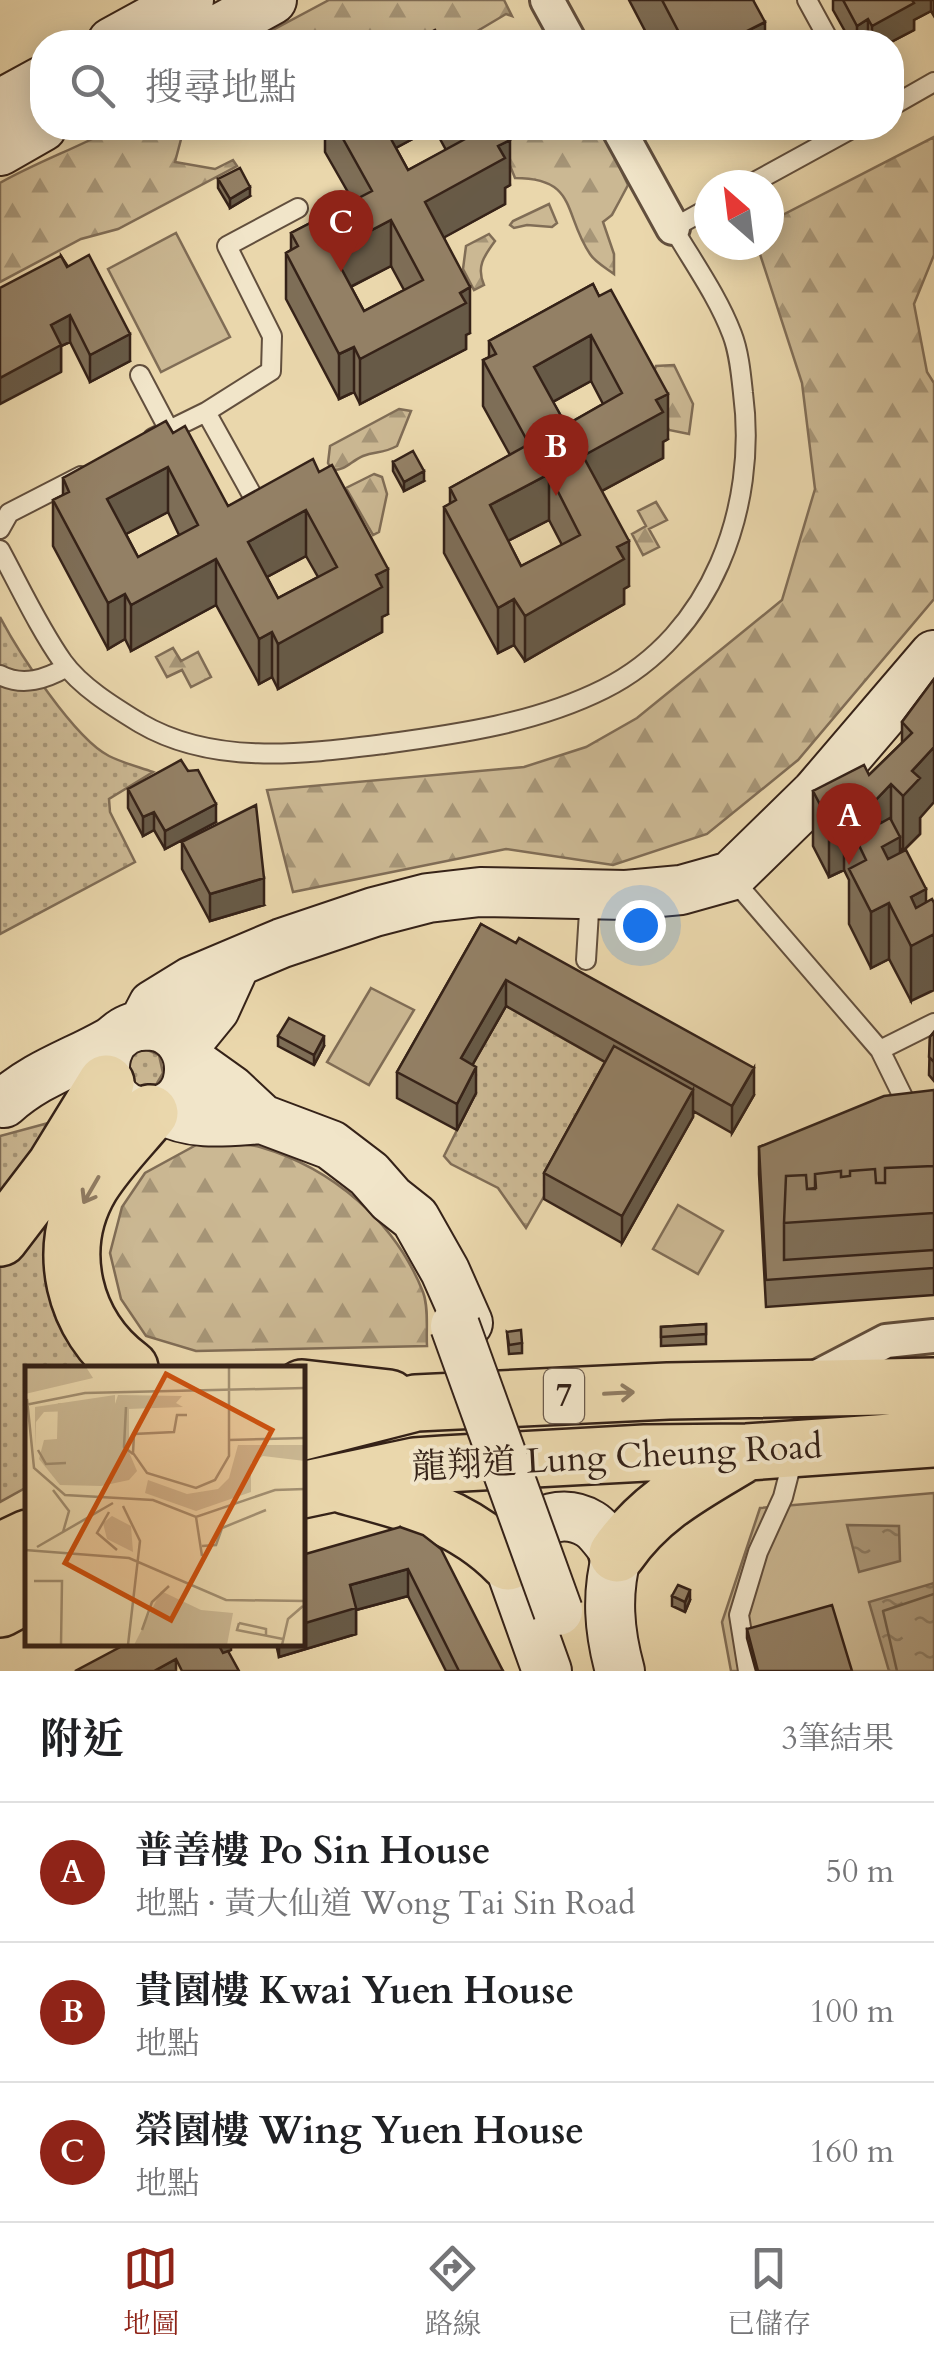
<!DOCTYPE html>
<html lang="zh-TW">
<meta charset="utf-8">
<style>
:root{--surface:#fff;--page:#f6f6f6;--text:#202124;--muted:#757577;--line:#e0e0e0;--accent:#8f2418}
body{margin:0;font-family:Cardo,"Noto Serif TC",serif;background:var(--page);color:var(--text)}
.compass{position:absolute;left:694px;top:170px;width:90px;height:90px;border-radius:50%;background:var(--surface);box-shadow:0 5px 25px #0003;rotate:332deg}
.you{position:absolute;left:640px;top:925px;width:35px;height:35px;margin:-25px;border:8px solid #fff;border-radius:50%;background:#1a73e8;box-shadow:0 0 0 15px #1a73e833}
.badge{display:grid;place-items:center;width:65px;height:65px;border-radius:50%;background:var(--accent);color:#fff;font-size:32px;font-weight:700}
.pin{position:absolute;translate:-50% -82px;filter:drop-shadow(0 2px 5px #0008)}
.pin::after{content:'';position:absolute;top:52px;width:35px;height:30px;background:inherit;clip-path:polygon(0 0,100% 0,50% 100%)}
.list{margin:0;padding:0;list-style:none}
h2{display:flex;justify-content:space-between;align-items:center;height:130px;margin:0;padding:0 40px;font-size:42px}
h2 small{font-size:32px;font-weight:400;color:var(--muted)}
.list li{display:grid;grid-template-columns:65px 1fr auto;gap:30px;align-items:center;box-sizing:border-box;height:140px;padding:0 40px;border-top:2px solid var(--line)}
.list b{display:block;font-size:38px;white-space:nowrap}
.list p{margin:0;font-size:32px;white-space:nowrap;color:var(--muted)}
.list em{font-size:32px;font-style:normal;color:var(--muted)}
.icon{flex:none;width:55px;height:55px;fill:none;stroke:currentColor;stroke-width:2;stroke-linecap:round;stroke-linejoin:round}
.map{position:relative;flex:none;width:934px;height:1671px;overflow:hidden}
.search{position:absolute;background:var(--surface);box-shadow:0 5px 25px #0003;left:30px;right:30px;top:30px;height:110px;display:flex;align-items:center;gap:25px;box-sizing:border-box;padding:0 35px;border-radius:40px;color:var(--muted);font-size:38px}
.sheet{height:550px;background:var(--surface)}
nav{display:flex;justify-content:space-around;align-items:center;box-sizing:border-box;height:140px;border-top:2px solid var(--line);background:var(--surface);font-size:28px;color:var(--muted)}
nav a{display:grid;justify-items:center;gap:5px}
nav .on{color:var(--accent)}
.map>svg:first-child{display:block}
.grass{fill:url(#grass-dots);stroke:#806d56;stroke-width:2.5}
.forest{fill:url(#forest-firs);stroke:#806d56;stroke-width:2.5}
.garden{fill:#cbb893;stroke:#806d56;stroke-width:2.5}
.water{fill:url(#water-ripples);stroke:#7c6953;stroke-width:2.5}
.lines{fill:none;stroke-linecap:round;stroke-linejoin:round}
.shore{stroke:#705e49;stroke-width:2.5}
.lane-casing{stroke:#624f3d;stroke-width:22}
.street-casing{stroke:#624f3d;stroke-width:38}
.secondary-casing{stroke:#352218;stroke-width:52}
.highway-casing{stroke:#352218;stroke-width:60}
.lane{stroke:#f1e5c9;stroke-width:18}
.street{stroke:#f1e5c9;stroke-width:32}
.secondary{stroke:#f1e5c9;stroke-width:48}
.highway{stroke:#ead7ac;stroke-width:55}
.secondary-bridge-casing{stroke:#352218;stroke-width:52;stroke-linecap:butt}
.secondary-bridge{stroke:#f1e5c9;stroke-width:48}
.wall{fill:#7e6e57;stroke:#352218;stroke-width:2.5;fill-rule:evenodd}
.shaded-wall{fill:#675a47;stroke:#352218;stroke-width:2.5}
.building{fill:#938065;stroke:#352218;stroke-width:2.5;fill-rule:evenodd}
.oneway{stroke:#907c62}
.labels{text-anchor:middle;dominant-baseline:central;stroke-width:8;stroke-linejoin:round;paint-order:stroke}
.shield{fill:#f1e5c9;stroke:#6d5c4d;stroke-width:2.5}
.shield-label{font-size:32px;font-weight:bold;fill:#352218}
.street-label{font-size:35px;fill:#352218;stroke:#f1e5c9}
.inset-road{fill:none;stroke:#a28f71;stroke-width:2.5}
.view{fill:#cd510e;fill-opacity:0.15;stroke:#cd510e;stroke-width:5}
.inset-edge{fill:none;stroke:#352218;stroke-width:5}
</style>
<div class="map">
<svg width="934" height="1671" viewBox="0 0 934 1671">
<defs>
<pattern id="grass-dots" width="8" height="8" patternUnits="userSpaceOnUse" patternTransform="scale(2.5)"><rect width="8" height="8" fill="#cbb893"/><path d="M2 2h.1M6 6h.1" fill="none" stroke="#a69577" stroke-width="1.8" stroke-linecap="round"/></pattern>
<pattern id="forest-firs" width="22" height="20" patternUnits="userSpaceOnUse" patternTransform="scale(2.5)"><rect width="22" height="20" fill="#cbb893"/><path d="M5 1l3.5 6h-7zM16 11l3.5 6h-7z" fill="#a69577"/></pattern>
<pattern id="water-ripples" width="26" height="14" patternUnits="userSpaceOnUse" patternTransform="scale(2.5)"><rect width="26" height="14" fill="#ac997a"/><path d="M2 4q2-2 4 0t4 0M15 11q2-2 4 0t4 0" fill="none" stroke="#8d7c63"/></pattern>
</defs>
<rect width="100%" height="100%" fill="#ead7ac"/>
<filter id="stains"><feTurbulence type="fractalNoise" baseFrequency=".002" numOctaves="4"/><feColorMatrix values="0 0 0 0 .2 0 0 0 0 .09 0 0 0 0 .02 0 0 0 .5 -.17"/></filter>
<radialGradient id="worn" r=".72"><stop offset=".6" stop-color="#630" stop-opacity="0"/><stop offset="1" stop-color="#630" stop-opacity=".3"/></radialGradient>
<path class="grass" d="M0 617C19 653 74 738 109 756 123 763 139 767 153 772L109 799 110 812 135 862 0 934Z
M506 1006 638 1081 614 1074 526 1228 498 1188 451 1164 444 1156 475 1094 461 1085Z
M141 1047 159 1055 163 1073 156 1085 138 1089 121 1064Z
M52 1122 45 1136 0 1192V1136Z
M54 1203C35 1278 50 1311 98 1368H28L27 1487 0 1502V1265Z"/>
<path class="forest" d="M329 0H504L512 16 506 14 469 36 439 32 418 42H277L271 31Z
M114 128H184L175 162 215 169 233 160 237 166 118 229 81 239 0 282V183C37 162 77 148 114 128Z
M495 128H601L628 185 612 215 603 222 614 254V274C606 268 595 262 590 254 563 214 578 178 515 178Z
M934 137V255L914 304 927 372 934 383V599L798 760 707 834 613 865 506 849 293 892 267 790 524 767 586 747 637 718 782 600 815 489 802 383 757 245H769V222Z
M549 204 557 223 552 227 527 225 514 228 510 225 513 221Z
M489 234 495 241C484 256 476 267 484 285L474 290 463 269 466 246Z
M674 365 693 404 689 434 669 430 648 388 656 366Z
M399 409 411 411 397 446C382 454 376 451 363 456 351 461 345 471 332 470L328 463 330 446Z
M374 474 382 477 387 494 379 532 373 535 346 488Z
M656 502 667 520 649 529 659 547 643 555 632 534 646 526 638 511Z
M173 648 181 661 198 652 211 677 191 687 182 670 167 677 156 657Z
M198 1144C217 1145 242 1142 260 1147 332 1168 395 1221 423 1292 429 1308 426 1330 427 1346L196 1351 146 1336 121 1299 110 1253 122 1207 145 1173Z"/>
<path class="garden" d="M176 233 230 337 161 372 108 269Z
M371 988 414 1010 369 1085 327 1062Z
M678 1205 723 1231 698 1274 653 1249Z
M934 1493V1671H731L722 1622 760 1508Z"/>
<path class="water" d="M847 1525 899 1526 900 1561 859 1572Z
M934 1583V1671H889L869 1602Z"/>
<g class="lines">
<path class="shore" d="M897 1671 883 1611 934 1594"/>
<g class="lane-casing">
<path id="lane" d="M807 0 830 42
M892 106 934 82
M749 185 853 128
M140 375 169 430
M206 412 261 511
M153 438 206 412 271 371 272 336 227 246 298 208
M0 529 9 513 81 476
M0 550C20 587 39 628 63 662 81 687 114 707 140 723 213 766 304 754 384 744 459 734 536 723 604 689 712 635 758 507 743 393 741 374 739 352 732 334 718 297 693 262 673 228L709 208
M0 675C23 687 46 679 67 667
M731 877 880 1050 911 1113
M586 960 590 896
M880 1050 934 1023
M748 1671 739 1615 758 1552 783 1497 793 1458"/>
</g>
<g class="street-casing">
<path id="street" d="M547 0 570 42
M618 128 673 228
M813 1379 886 1341 934 1336"/>
</g>
<g class="secondary-casing">
<path id="secondary" d="M112 42 189 0
M195 42 272 0
M0 104 42 81
M0 151 42 127
M142 1026 153 1005 192 981 282 943 374 912 428 898 480 892 626 895 681 890 731 876 816 793 934 655
M184 1047 215 1009 235 965
M189 1060 231 1090 262 1119 331 1145 369 1174 391 1199 415 1218 445 1271 468 1323
M4 1103C36 1074 73 1063 110 1042 117 1038 121 1032 129 1029 138 1025 149 1025 159 1027 200 1039 199 1103 156 1111 114 1119 92 1073 113 1041
M163 1110C193 1127 230 1121 262 1119
M547 1671 508 1562C518 1529 556 1503 590 1524 600 1530 609 1545 617 1554 606 1594 609 1631 620 1671"/>
</g>
<g class="highway-casing">
<path id="highway" d="M0 1238 55 1166 106 1083
M130 1368C73 1327 54 1248 91 1186 107 1160 130 1137 150 1113
M302 1388 389 1398
M302 1432 416 1403 668 1391 934 1386
M346 1486C407 1502 462 1515 508 1562
M302 1490 415 1466 444 1464 645 1453 747 1452 934 1439
M0 1551 28 1538
M617 1554C652 1504 696 1483 747 1452
M0 1609 28 1594"/>
</g>
<use href="#lane" class="lane"/>
<use href="#street" class="street"/>
<use href="#secondary" class="secondary"/>
<use href="#highway" class="highway"/>
<g class="secondary-bridge-casing">
<path id="secondary-bridge" d="M455 1326 558 1611"/>
</g>
<use href="#secondary-bridge" class="secondary-bridge"/>
</g>
<path class="wall" d="M629 0H753L765 42H651Z
M833 0H934V16L931 11 914 20V30L891 42H851L833 10Z
M325 128H433L396 148 408 170 446 150 434 128H504L510 185 505 188V204L444 237 470 333 466 335V349L360 404 354 392 339 399 286 299V253L291 250V233L353 201 325 152ZM391 266 404 290 364 311 351 287Z
M218 179 250 196 230 208 218 188Z
M61 256 130 361 90 382 70 342 61 346V372Z
M593 284 668 439 663 442V458L602 491 629 586 624 589V604L525 661 514 645 498 653 444 553V507L450 504V488L510 455 483 406V360L489 357V341ZM591 381 603 404 566 425 553 402ZM549 520 562 545 521 566 508 541Z
M173 433 228 506 319 472 388 614 382 617V632L278 689 272 677 259 684 216 605 131 651 125 639 108 649 53 546V500L63 495V478ZM168 512 179 535 138 557 126 534ZM306 556 318 577 278 598 267 577Z
M393 462 424 481 404 491 393 471Z
M934 679 920 818V834L903 851 900 848V853L926 889 911 1001 889 959 871 968 849 924V880L844 870 829 877 813 846V791L869 775 902 743V722Z
M188 771 216 822 165 849 154 830 143 836 128 808V789Z
M182 842 264 905 210 921 182 869Z
M481 924 754 1095 732 1133 693 1111V1117L622 1243 544 1199V1173L605 1062 506 1006 472 1065 476 1093 457 1130 397 1098V1072Z
M934 1032V1081L929 1075 930 1037Z
M278 1036 324 1046 314 1065 278 1046Z
M934 1090V1295L766 1307 759 1174V1147Z
M706 1324V1344L661 1346V1327Z
M507 1332 522 1343V1353L509 1354Z
M400 1527 503 1671H446L408 1596 356 1610V1634L279 1657 276 1644H302Z
M672 1596 690 1600 685 1612 672 1606Z
M747 1629 852 1671H756L747 1638Z"/>
<path class="shaded-wall" d="M909 0H931V11L914 20V30L891 42H872V26Z
M868 19V42H857V26Z
M765 22V42H725Z
M377 128H433L377 158Z
M510 140V185L505 188V204L425 248V202L498 146Z
M250 187V196L230 208V199Z
M391 220V266L332 296V251Z
M470 287V333L466 335V349L360 404V359Z
M70 315V342L61 346V372L0 404V378L51 325Z
M130 334V361L90 382V355Z
M591 335V381L534 412V367Z
M354 347V392L339 399V354Z
M668 394V439L663 442V458L583 501V456L656 400Z
M168 467V512L107 544V499Z
M424 471V481L404 491V482Z
M549 474V520L490 550V505Z
M306 510V556L248 587V542Z
M629 541V586L624 589V604L525 661V616L617 547Z
M216 559V605L131 651V605Z
M388 569V614L382 617V632L278 689V644L376 575Z
M125 594V639L108 649V603Z
M514 599V645L498 653V608Z
M272 632V677L259 684V639Z
M934 747V802L920 818V834L903 851V796L912 771Z
M891 784V840L900 837V893L882 902 872 804Z
M216 804V822L165 849V831Z
M154 812V830L143 836V817Z
M844 814V870L829 877V822Z
M264 878V905L210 921V894Z
M926 889V938L934 934V990L911 1001V897Z
M889 903V959L871 968V912Z
M506 980V1006L461 1085V1058Z
M324 1036V1046L314 1065V1055Z
M476 1067V1093L457 1130V1104Z
M754 1068V1095L732 1133V1106Z
M693 1090V1117L622 1243V1216Z
M408 1569V1596L356 1610V1634L279 1657V1644H302V1624L350 1585Z
M690 1590V1600L685 1612V1602Z
M213 1644H231V1650L213 1660Z
M176 1659V1671H154Z"/>
<path class="building" d="M662 0H753L765 22 725 42H684Z
M843 0H912L914 3 872 26 868 19 857 26Z
M435 30 442 42 454 36 457 42H413Z
M337 128H385L408 170 465 139 459 128H504L510 140 498 146 505 158 425 202 470 287 460 293 466 303 360 359 354 347 339 354 286 253 298 246 291 233 372 191ZM391 220 423 280 364 311 332 251Z
M240 168 250 187 230 199 218 179Z
M89 255 130 334 90 355 70 315 51 325 61 345 0 378V288L61 256 67 267Z
M593 284 599 296 611 290 668 394 656 400 663 412 583 456 629 541 617 547 624 559 525 616 514 599 498 608 444 507 456 500 450 488 529 444 483 360 496 354 489 341ZM591 335 622 393 566 425 534 367ZM549 474 580 535 521 566 490 505Z
M166 421 173 433 185 426 228 506 313 459 319 472 332 465 388 569 376 575 382 587 278 644 272 632 259 639 216 559 131 605 125 594 108 603 53 500 69 492 63 478ZM168 467 198 525 138 557 107 499ZM306 510 337 567 278 598 248 542Z
M413 451 424 471 404 482 393 462Z
M934 679V747L912 771 920 778 903 796 891 784 872 804 881 823 890 818 900 837 882 847 888 859 906 850 926 889 911 897 916 908 932 899 934 903V934L911 946 889 903 871 912 849 869 866 860 844 814 829 822 813 791 864 765 869 775 912 733 902 722Z
M181 760 188 771 198 770 216 804 165 831 154 812 143 817 128 789Z
M256 805 264 878 210 894 182 842Z
M481 924 516 943 519 938 754 1068 732 1106 506 980 461 1058 476 1067 457 1104 397 1072Z
M289 1018 324 1036 314 1055 278 1036Z
M934 1032V1062L929 1057 930 1037Z
M614 1046 693 1090 622 1216 544 1173Z
M934 1090V1166L885 1168V1183H876L875 1169 850 1171V1176L841 1177V1171L815 1174V1189H807L806 1175 786 1176 784 1223V1260L934 1250V1268L766 1280 759 1147 884 1096Z
M934 1166V1213L784 1223 786 1176 806 1175 807 1189 816 1188 815 1174 841 1171V1177L850 1176V1171L875 1169 876 1183H885V1168Z
M706 1324V1334L661 1337V1327Z
M521 1330 522 1343 509 1345 507 1332Z
M400 1527 423 1535 441 1549 503 1671H459L408 1569 350 1585 356 1608 302 1624V1555Z
M678 1585 690 1590 685 1602 672 1596Z
M832 1605 852 1671H758L747 1629Z
M126 1644H218L223 1653 228 1651 239 1671H182L176 1659 154 1671H75Z"/>
<defs><path id="oneway-shaft" d="M-6 0H5M1.5-3L5.5 0L1.5 3" fill="none" stroke-width="1.6" stroke-linecap="round" stroke-linejoin="round" transform="scale(2.5)"/></defs>
<g class="oneway">
<use href="#oneway-shaft" transform="translate(91 1190) rotate(120)"/>
<use href="#oneway-shaft" transform="translate(619 1393) rotate(-3)"/>
</g>
<g class="labels">
<rect class="shield" x="544" y="1369" width="40" height="54" rx="8"/>
<g class="shield-label">
<text x="564" y="1396">7</text>
</g>
<g class="street-label">
<text transform="translate(617 1457) rotate(-3)">龍翔道 Lung Cheung Road</text>
</g>
</g>
<g transform="translate(25 1366)">
<rect width="280" height="280" fill="#ead7ac"/>
<path d="M104 32V86L112 105 104 114 76 120 35 119 14 93 19 74 32 73 33 37 94 39Z" fill="#cbb893"/>
<path d="M2 1H61L68 12 0 28ZM90 29V38L93 29 157 30 151 37 158 41 19 46 11 56 10 81V41ZM213 79H280V95L238 90 226 97V126L171 145 120 127 123 114 162 128 193 123 204 112ZM87 150 106 160 108 186 82 173 78 157Z" fill="#cbb893"/>
<path d="M41 49 83 50V110H41ZM136 225 176 244 208 247 202 279H109Z" fill="#cbb893"/>
<path class="inset-road" d="M2 33 9 102 40 129 128 134 171 151 250 124 280 123M0 39 60 27 280 22M101 41 99 81 108 88M162 49H152L149 66 109 68 108 87 122 107 171 122 190 114 204 90V1M204 74 280 72M13 84 21 98 41 97M28 124 44 145 38 166M98 140 115 175 103 279M84 146 72 167 92 184M171 151 177 190M177 180 191 179 197 162 241 144M12 181 88 137M0 184 104 192 201 234 280 235M9 215H37L36 279M214 257 212 264 258 273M214 257 241 263V270M117 264 127 236 144 220M257 279 263 253 278 240"/>
<path class="view" d="M141 8 247 64 146 254 40 197Z"/>
<rect width="280" height="280" class="inset-edge"/>
</g>
<rect width="100%" height="100%" filter="url(#stains)"/>
<rect width="100%" height="100%" fill="url(#worn)"/>
</svg>
<svg class="compass" viewBox="-18 -18 36 36"><path d="M0-13l5 13h-10z" fill="#e53935"/><path d="M0 13l5-13h-10z" fill="#757577"/></svg>
<div class="you"></div>
<div class="pin badge" style="left:849px;top:865px">A</div>
<div class="pin badge" style="left:556px;top:496px">B</div>
<div class="pin badge" style="left:341px;top:272px">C</div>
<div class="search"><svg class="icon" aria-label="search" viewBox="0 0 24 24"><circle cx="10" cy="10" r="6"/><path d="M15 15l6 6"/></svg>搜尋地點</div>
</div>
<section class="sheet">
<h2>附近<small>3筆結果</small></h2>
<ul class="list">
<li><span class="badge">A</span><div><b>普善樓 Po Sin House</b><p>地點 · 黃大仙道 Wong Tai Sin Road</p></div><em>50 m</em></li>
<li><span class="badge">B</span><div><b>貴園樓 Kwai Yuen House</b><p>地點</p></div><em>100 m</em></li>
<li><span class="badge">C</span><div><b>榮園樓 Wing Yuen House</b><p>地點</p></div><em>160 m</em></li>
</ul>
</section>
<nav>
<a class="on"><svg class="icon" aria-label="map" viewBox="0 0 24 24"><path d="M3 6l6-2 6 2 6-2v14l-6 2-6-2-6 2zM9 4v14M15 6v14"/></svg>地圖</a>
<a><svg class="icon" aria-label="directions" viewBox="0 0 24 24"><path d="M12 3l9 9-9 9-9-9zM9 14v-3h6M13 9l2 2-2 2"/></svg>路線</a>
<a><svg class="icon" aria-label="saved" viewBox="0 0 24 24"><path d="M7 4h10v16l-5-4-5 4z"/></svg>已儲存</a>
</nav>
